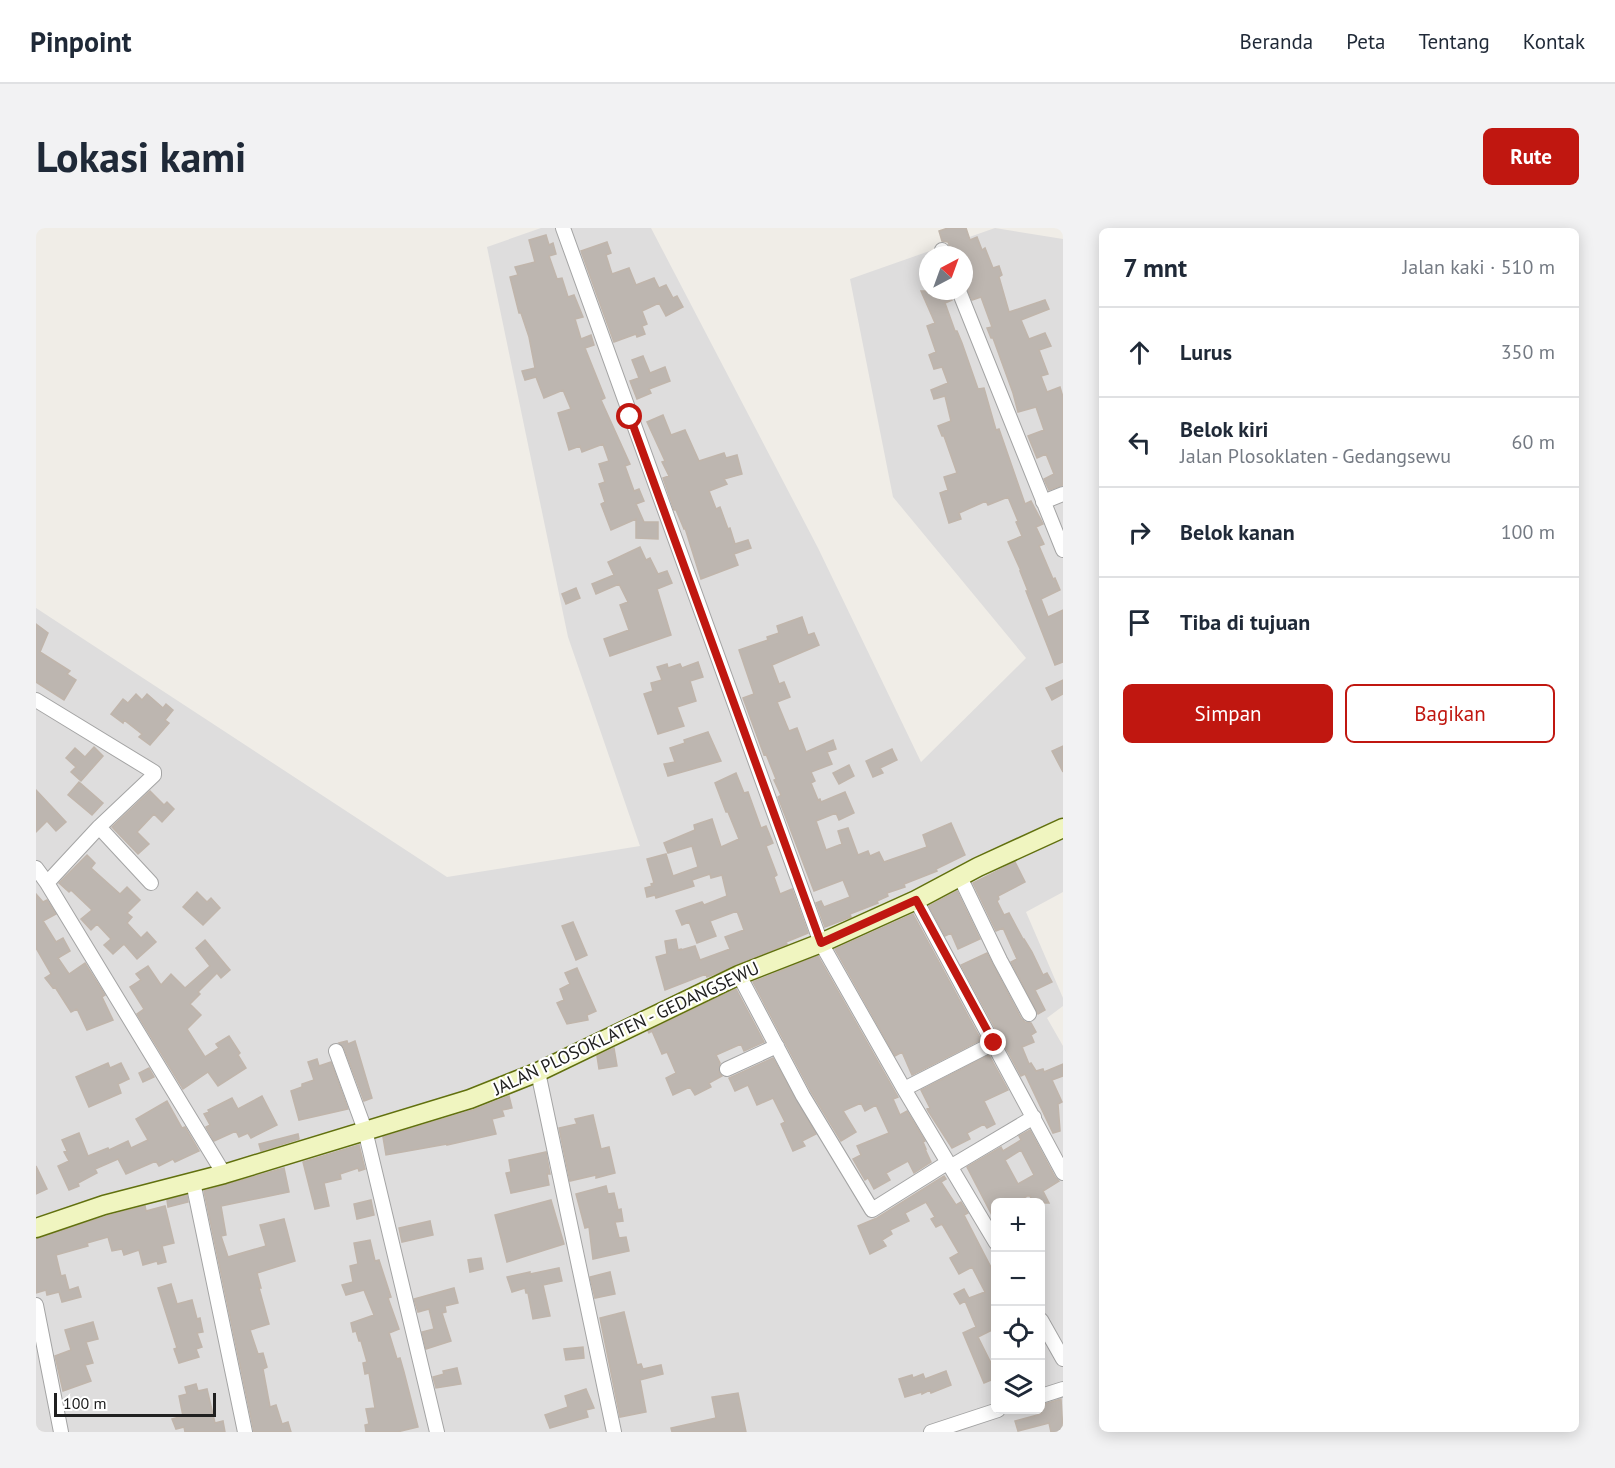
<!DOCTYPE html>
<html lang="id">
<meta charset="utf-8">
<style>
:root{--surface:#fff;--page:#f2f2f3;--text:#1f2937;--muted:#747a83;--line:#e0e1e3;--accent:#c01710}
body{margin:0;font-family:"PT Sans",sans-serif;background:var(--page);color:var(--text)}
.controls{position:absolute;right:18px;bottom:18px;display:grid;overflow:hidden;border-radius:9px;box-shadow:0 3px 15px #0003}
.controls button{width:54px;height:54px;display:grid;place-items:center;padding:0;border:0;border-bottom:2px solid var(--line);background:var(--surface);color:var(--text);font:30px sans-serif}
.compass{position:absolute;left:883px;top:18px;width:54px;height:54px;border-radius:50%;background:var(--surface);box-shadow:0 3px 15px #0003;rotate:41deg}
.scale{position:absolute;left:18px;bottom:15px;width:162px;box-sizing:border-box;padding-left:6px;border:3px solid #202020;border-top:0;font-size:16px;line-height:21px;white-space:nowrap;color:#202020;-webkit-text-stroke:4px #fff;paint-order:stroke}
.stop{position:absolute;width:18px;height:18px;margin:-14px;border:4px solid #c01710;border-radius:50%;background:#fff}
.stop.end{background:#c01710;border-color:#fff;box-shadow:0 2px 6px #0008}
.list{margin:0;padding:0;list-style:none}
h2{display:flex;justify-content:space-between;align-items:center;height:78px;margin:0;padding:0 24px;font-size:26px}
h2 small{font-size:20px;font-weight:400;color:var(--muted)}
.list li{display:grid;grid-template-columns:39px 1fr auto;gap:18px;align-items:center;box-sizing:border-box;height:90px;padding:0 24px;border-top:2px solid var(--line)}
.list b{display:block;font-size:22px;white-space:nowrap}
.list p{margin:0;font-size:20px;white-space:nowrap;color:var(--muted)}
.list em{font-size:20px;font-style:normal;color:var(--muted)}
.actions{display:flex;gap:12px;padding:18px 24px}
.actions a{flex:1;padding:14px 0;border:2px solid var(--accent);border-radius:9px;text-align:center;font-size:21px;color:var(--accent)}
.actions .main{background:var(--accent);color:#fff}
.icon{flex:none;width:33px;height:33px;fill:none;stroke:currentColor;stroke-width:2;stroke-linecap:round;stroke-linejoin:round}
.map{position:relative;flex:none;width:1027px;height:1204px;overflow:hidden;border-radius:9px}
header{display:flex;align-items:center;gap:36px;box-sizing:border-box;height:84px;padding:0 30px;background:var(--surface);border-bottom:2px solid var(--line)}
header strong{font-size:28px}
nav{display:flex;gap:33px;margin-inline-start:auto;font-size:21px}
.intro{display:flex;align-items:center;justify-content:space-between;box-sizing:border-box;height:144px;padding:0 36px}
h1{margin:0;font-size:42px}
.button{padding:15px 27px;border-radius:9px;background:var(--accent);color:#fff;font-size:21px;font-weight:700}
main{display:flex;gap:36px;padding:0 36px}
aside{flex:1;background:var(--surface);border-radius:9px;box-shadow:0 3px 15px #0003}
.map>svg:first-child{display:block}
.residential{fill:#dedddd;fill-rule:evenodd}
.building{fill:#bdb6b0;stroke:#c0b5ab;stroke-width:1.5;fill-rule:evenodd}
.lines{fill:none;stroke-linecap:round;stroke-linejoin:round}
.street-casing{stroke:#a4a4a4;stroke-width:16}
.secondary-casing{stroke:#61700e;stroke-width:21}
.street{stroke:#fff;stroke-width:14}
.secondary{stroke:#f0f5c0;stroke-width:18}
.route{stroke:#c01710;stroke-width:8}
.labels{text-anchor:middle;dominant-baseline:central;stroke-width:4.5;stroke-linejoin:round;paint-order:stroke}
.street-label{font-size:18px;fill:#202020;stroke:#fff}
</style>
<header>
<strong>Pinpoint</strong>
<nav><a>Beranda</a><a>Peta</a><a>Tentang</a><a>Kontak</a></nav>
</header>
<div class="intro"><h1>Lokasi kami</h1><a class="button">Rute</a></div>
<main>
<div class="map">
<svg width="1027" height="1204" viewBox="0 0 1027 1204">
<rect width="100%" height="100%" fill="#f0ede7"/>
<path class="residential" d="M505 0H615L782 320 885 534 990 430 857 269 814 51 959 0 1027 11V664L990 684 1027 770V778L1011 790 1027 818V1204H0V380L411 649 604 618 532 409 451 19ZM892 27H928V63H892ZM960 974H1005V1182H960Z"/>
<path class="building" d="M912 0H930L934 12 941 9 946 22 949 20 957 40 963 38 966 47 963 49 973 84 1009 72 1013 81 985 92 993 111 1009 105 1015 118 1003 122 1012 146 1005 148 1011 164 1024 159 1027 169V257L1013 262 1008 251 1018 246 1010 226 1001 230 992 208 1008 202 1000 179 982 184 977 165 957 110H955L951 100 956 99 945 69 936 72 928 56V27H917L912 14 906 13 903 3Z
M510 7 513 17 517 15 520 26 513 28 521 51 526 50 532 69 538 67 547 89 539 91 545 111 555 107 558 117 549 120 569 170 565 172 594 236 589 238 598 263 603 261 608 273 600 276 608 294H622V311L600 310V291L575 302 565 276 569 274 563 256 569 254 563 236 573 233 567 216 546 224 544 218 533 222 522 185 535 181 527 162 508 170 500 149 489 152 486 143 499 140 493 109 485 85H483L474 49 482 47 479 39 499 34 493 12Z
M571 14 575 25 570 27 576 46 593 40 600 57 618 50 623 60 630 57 637 70 641 68 647 79 630 88 623 75 606 83 611 96 606 98 609 106 601 109 600 106 578 114 545 23Z
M885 63H912L916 72 909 75 919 103H921L926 115 942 161 948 160 960 202 963 201 989 276 995 273 1007 296 1000 299 1008 316 1003 318 1017 351 1019 350 1024 362 1005 371 1012 389 1027 382V434L1019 437 990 363H992L984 343H985L972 314 986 308 980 294 982 293 972 269 952 277 950 273 923 285 925 291 913 295 904 265 912 262 908 249 921 245 908 208H906L902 198 915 193 909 168 898 171 895 162 912 155 906 139 898 141 893 127 900 124 891 98 899 95Z
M607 128 614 145 629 139 634 153 613 161 615 165 601 171 594 153 603 150 596 132Z
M627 187 635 207 649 202 663 233 688 225 690 230 701 227 706 246 688 251 691 256 673 263 680 281 684 279 692 301 694 300 699 316 712 312 715 320 698 326 702 337 665 351 649 300 648 301 640 282H638L627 250 633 248 626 234 629 233 611 194Z
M604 319 610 332 614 330 622 346 631 343 636 355 621 361 635 407 574 428 568 411 593 402 584 377 592 374 583 356 560 366 556 356 578 347 572 334Z
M540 360 544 370 530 376 526 366Z
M766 389 772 407 778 405 783 417 736 437 743 456 748 454 754 469 741 474 753 503 761 500 770 524 797 512 800 521 791 524 796 536 775 544 779 553 775 555 782 572 784 571 785 574 809 564 818 585 803 592 800 585 780 593 790 622 806 616 802 603 812 600 822 627 832 623 834 628 843 624 848 634 891 619 887 607 915 595 929 627 900 641 901 643 868 656 869 659 851 665 852 668 841 673 842 675 814 686 815 689 789 699 780 675 785 673 788 679 814 669 807 652 778 663 742 569 745 567 738 552 740 551 730 526 728 527 707 470 718 466 703 422 732 412 731 409 743 405 741 398Z
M0 396 12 405 4 424 34 443 31 446 40 452 28 472 0 454Z
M662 434 667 449 654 453 660 473 641 479 648 498 622 506 608 466 617 463 615 455 626 452 621 439 631 436 632 440 644 436 646 440Z
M1027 452V466L1016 472 1010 460Z
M100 466 106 472 111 466 127 480 130 476 137 482 129 492 133 495 114 517 103 509 106 506 88 492 87 495 75 486 87 471 92 475Z
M672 504 685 533 632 548 628 536 639 534 634 520 649 515 648 512Z
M1027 518V544L1016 523Z
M58 519 67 528 45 553 35 544 40 539 30 530 39 520 49 529Z
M856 521 861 532 844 540 847 545 837 549 830 533Z
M813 537 818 548 803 556 797 545Z
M700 545 708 565 712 564 725 600 730 598 737 615 730 618 741 647 738 649 744 666 756 661 772 705 750 714 751 716 684 744 671 749 670 746 629 762 620 729 631 726 629 713 640 711 642 722 645 721V722L659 718 664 732 694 721 689 709 708 702 701 683 674 693 680 708 661 715 653 694 646 697 640 683 666 674 668 677 691 668 686 647 675 650 674 646 656 652 658 658 620 670 619 667 611 669 609 660 616 658 615 656 618 655 611 631 630 626 637 648 662 639 656 618 632 625 628 615 659 602 658 597 676 591 685 619 703 611 692 584H690L679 555Z
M43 554 67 575 56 587 32 567Z
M0 562 30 594 20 603 11 593 0 604Z
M114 563 128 577 131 574 138 581 126 594 118 586 101 604 113 616 102 626 76 599Z
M51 627 59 635 55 640 84 666 91 659 104 672 91 685 96 689 91 695 105 710 111 704 120 714 101 731 88 716 77 726 68 717 75 711 61 696 55 702 45 691 56 682 35 662 33 664 23 655Z
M979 634 989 654 962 668 963 671 961 673 968 687 973 685 987 711H988L996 724 1007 747 1011 745 1016 754 999 762 1009 782 1002 786 975 734 981 731 967 700 960 703 937 655Z
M921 663 944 711 922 721 915 705 909 708 893 678Z
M161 664 171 674 175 670 184 680 167 697 147 679Z
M0 666 7 674 11 672 20 686 7 693 20 714 27 710 34 723 22 730 33 746 49 735 69 767 66 769 77 792 51 802 41 781 35 784 19 759 17 760 9 750 15 746 0 720Z
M877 686 945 812 876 847 866 824 859 828 799 721Z
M537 694 551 727 540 732 526 698Z
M169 712 194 742 185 750 181 745 162 764 164 766 154 776 165 787 151 801 169 829 183 820 180 816 193 808 204 825 202 827 210 840 182 858 172 844 147 861 101 786 108 781 94 759 105 752 100 746 112 738 125 757 135 746 149 760 174 738 160 720Z
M951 725 985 790 989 794 995 795 1000 804 995 807 998 814 986 819 993 836 995 835 1000 843 1007 841 1008 844 1027 836V848L1016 852 1026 874 1022 876 1024 903 1017 905 989 846 985 848 925 737Z
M782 728 862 869 857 871 864 887 871 883 889 913 887 914 890 921H889L895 934 878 945 872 933 850 945 854 952 838 961 832 950 829 952 817 931 825 927 821 918 853 905 840 877 829 883 825 875 807 883 820 904 805 913 775 864 717 754Z
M541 740 560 783 551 787 552 792 531 796 521 775 528 772 524 761 534 756 529 745Z
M700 761 728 814 708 823 705 816 680 827 684 835 683 844 686 848 673 855 675 859 659 867 654 859 637 867 630 850 640 845 631 824 626 826 616 803 613 805 612 803Z
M311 813 312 816 319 813 336 870 328 873 308 820 303 815Z
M578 820 581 838 563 841 561 828Z
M953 827 972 862 948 873 959 896 951 900 948 896 931 905 934 911 916 920 892 883 891 881 894 880 885 862Z
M737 830 780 906 766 913 769 918 757 923 745 896 749 894 737 870 721 877 712 857 699 863 693 850Z
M281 831 283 838 295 834 312 881 263 892 255 863 266 859V856L278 852 272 834Z
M72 835 74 840 85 835 93 851 82 856 85 865 53 879 40 849Z
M113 840 118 849 107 854 103 845Z
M226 868 241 897 215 910 212 905 203 909 200 903 178 913 170 899 174 897 168 886 173 884 172 882 196 870 202 881Z
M473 868 476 880 466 882 468 888 456 891 460 906 411 917V916L350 927 347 909 437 882Z
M131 873 146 900 149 899 163 923 139 934 137 931 123 938 120 933 90 946 82 931 59 941 61 945 42 955 43 958 33 962 22 938 33 933 28 924 31 923 26 912 43 905 52 928 72 920 73 922 92 913 95 920 112 912 100 891Z
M557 887 565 921 573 919 579 945 560 950V947L534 953 523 900 541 896 539 891Z
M994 902 1019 949 1023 953 1007 963 1013 975H997L994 968H991L980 975H960V995L931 939 965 919 967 923 985 912 983 908ZM985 922 998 947 982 956 969 932Z
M262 906 263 911 225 923 223 916Z
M323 917 329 941 323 943 322 940 304 946 305 951 288 955 293 978 279 981 267 934Z
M510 924 514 946H511L513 957 475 965 470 945 475 944 473 932Z
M0 938 11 961 0 966Z
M248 940 253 964 185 978 190 1007 185 1008 192 1029 230 1018 224 997 248 991 259 1033 221 1045 225 1060H223L233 1096 214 1102 222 1126 227 1125 231 1139 227 1141 234 1179 240 1177 246 1196 252 1194 255 1204H218L168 963Z
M908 948 910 951 905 954 920 977 925 974 932 985 928 987 960 1049V1100L942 1109 955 1135 960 1132V1150L948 1155 927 1105 940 1099 929 1073 924 1076 918 1066 928 1061 933 1070 949 1064 936 1039 923 1046 914 1030 923 1025 906 996 900 999 895 991 899 989 890 974 869 985 873 993 854 1002 856 1006 846 1012 850 1018 834 1026 822 998 841 990Z
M570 958 572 966 578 965 582 982 585 981 587 993 579 994 583 1010 590 1009 593 1023 557 1031 553 999 549 1000 540 966Z
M151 967 152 974 132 979 131 972Z
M335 972 338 987 321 991 318 976Z
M515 972 528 1016 471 1034 459 987Z
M109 978 110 983 129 978 138 1015 126 1018 130 1034 122 1036 121 1033 107 1037 103 1022 88 1027 86 1021 76 1023 72 1009 51 1015 52 1018 20 1027 25 1048 29 1047 33 1062 42 1059 45 1069 26 1074 23 1064 11 1067 10 1062 0 1065V1011L71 988Z
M394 993 397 1007 366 1014 363 1000Z
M334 1012 339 1033 343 1032 355 1069 352 1070 363 1101 353 1105 361 1131 364 1130 368 1144 382 1199 361 1204H330L329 1197 333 1196 330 1181 339 1180 333 1145 329 1146 327 1135 331 1134 325 1113H323L320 1103 317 1104 315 1095 338 1087 328 1062 310 1067 306 1057 317 1054 314 1038 322 1036 318 1015Z
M445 1030 447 1041 434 1044 432 1032Z
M523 1040 526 1053 507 1057 514 1088 497 1091 492 1065H490L489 1060 476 1064 471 1049 494 1044V1046Z
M574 1044 579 1066 559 1070 554 1049Z
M135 1056 141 1076 156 1072 161 1091 164 1090 167 1104 161 1105 166 1119 160 1121 163 1129 143 1135 138 1121 141 1120 122 1060Z
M418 1060 422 1075 409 1078 410 1084 406 1085 415 1113 390 1121 386 1104 398 1101 393 1081 382 1084 378 1071Z
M588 1084 601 1137 605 1136 607 1141 625 1137 627 1146 604 1152 610 1184 584 1189 564 1090Z
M57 1094 62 1111 50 1114 57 1135 49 1137 55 1153 27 1163 19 1128 35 1122 29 1102Z
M547 1119 548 1130 530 1132 528 1121Z
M421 1140 425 1156 400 1160 397 1149 408 1146 407 1143Z
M910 1143 915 1157 895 1165 894 1162 886 1166V1164L869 1169 863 1151 876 1147 877 1150 887 1146 889 1151Z
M160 1156 162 1163 171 1161 179 1195 187 1193 189 1204H149L148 1199 140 1201 136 1191 147 1188 143 1168 151 1166 149 1159Z
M550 1161 558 1180 550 1182 552 1189 514 1200 509 1187 532 1179 529 1168Z
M702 1165 710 1204H636L635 1200 680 1190 676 1169Z
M1025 1171 1027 1204H1015L1013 1195 982 1203 979 1193 1005 1186V1177Z"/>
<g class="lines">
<g class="street-casing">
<path id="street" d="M527 0 785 715 868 861 960 1015
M906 22 908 27
M923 63 1027 322
M1007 274 1027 266
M0 472 118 544V547L63 599 11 655
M63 599 115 655
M0 640 11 655 188 946
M924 649 964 732 993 786
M880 672 1027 945
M703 747 767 868 836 982 911 935
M300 823 329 902 401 1204
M691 841 741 818
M502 844 578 1204
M868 861 958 815
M914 939 998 889
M157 954 209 1204
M0 1077 25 1204
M1005 1092 1027 1131
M1005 1168 1027 1161
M895 1204 962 1182"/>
</g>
<g class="secondary-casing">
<path id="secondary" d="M0 1000 68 977 188 946 434 871 502 844 703 747 785 715 880 672 942 639 1027 600"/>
</g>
<use href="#street" class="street"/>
<use href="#secondary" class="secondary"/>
</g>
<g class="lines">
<path class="route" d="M594 189 785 715 880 672 958 815"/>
</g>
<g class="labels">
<g class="street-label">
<text transform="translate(590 800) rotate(-25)">JALAN PLOSOKLATEN - GEDANGSEWU</text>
</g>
</g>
</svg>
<div class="controls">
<button>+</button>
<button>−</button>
<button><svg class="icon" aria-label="locate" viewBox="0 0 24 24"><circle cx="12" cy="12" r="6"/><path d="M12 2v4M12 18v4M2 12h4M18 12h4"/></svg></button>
<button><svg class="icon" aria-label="layers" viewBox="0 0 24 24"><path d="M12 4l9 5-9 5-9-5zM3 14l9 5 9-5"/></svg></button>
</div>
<svg class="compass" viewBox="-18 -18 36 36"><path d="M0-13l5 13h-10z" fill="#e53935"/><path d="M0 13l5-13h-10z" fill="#747a83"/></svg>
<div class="scale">100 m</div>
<div class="stop" style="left:594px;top:189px"></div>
<div class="stop end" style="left:958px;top:815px"></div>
</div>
<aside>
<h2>7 mnt<small>Jalan kaki · 510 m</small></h2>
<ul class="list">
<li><svg class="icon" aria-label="ahead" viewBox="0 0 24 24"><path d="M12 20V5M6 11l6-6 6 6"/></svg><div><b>Lurus</b></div><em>350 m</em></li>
<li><svg class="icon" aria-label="left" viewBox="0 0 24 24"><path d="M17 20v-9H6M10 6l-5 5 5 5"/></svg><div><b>Belok kiri</b><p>Jalan Plosoklaten - Gedangsewu</p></div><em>60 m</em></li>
<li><svg class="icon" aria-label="right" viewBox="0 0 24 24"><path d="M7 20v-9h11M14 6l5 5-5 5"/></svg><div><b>Belok kanan</b></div><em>100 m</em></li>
<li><svg class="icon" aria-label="arrive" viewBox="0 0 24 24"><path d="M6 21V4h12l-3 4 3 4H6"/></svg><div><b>Tiba di tujuan</b></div></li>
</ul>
<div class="actions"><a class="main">Simpan</a><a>Bagikan</a></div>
</aside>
</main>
